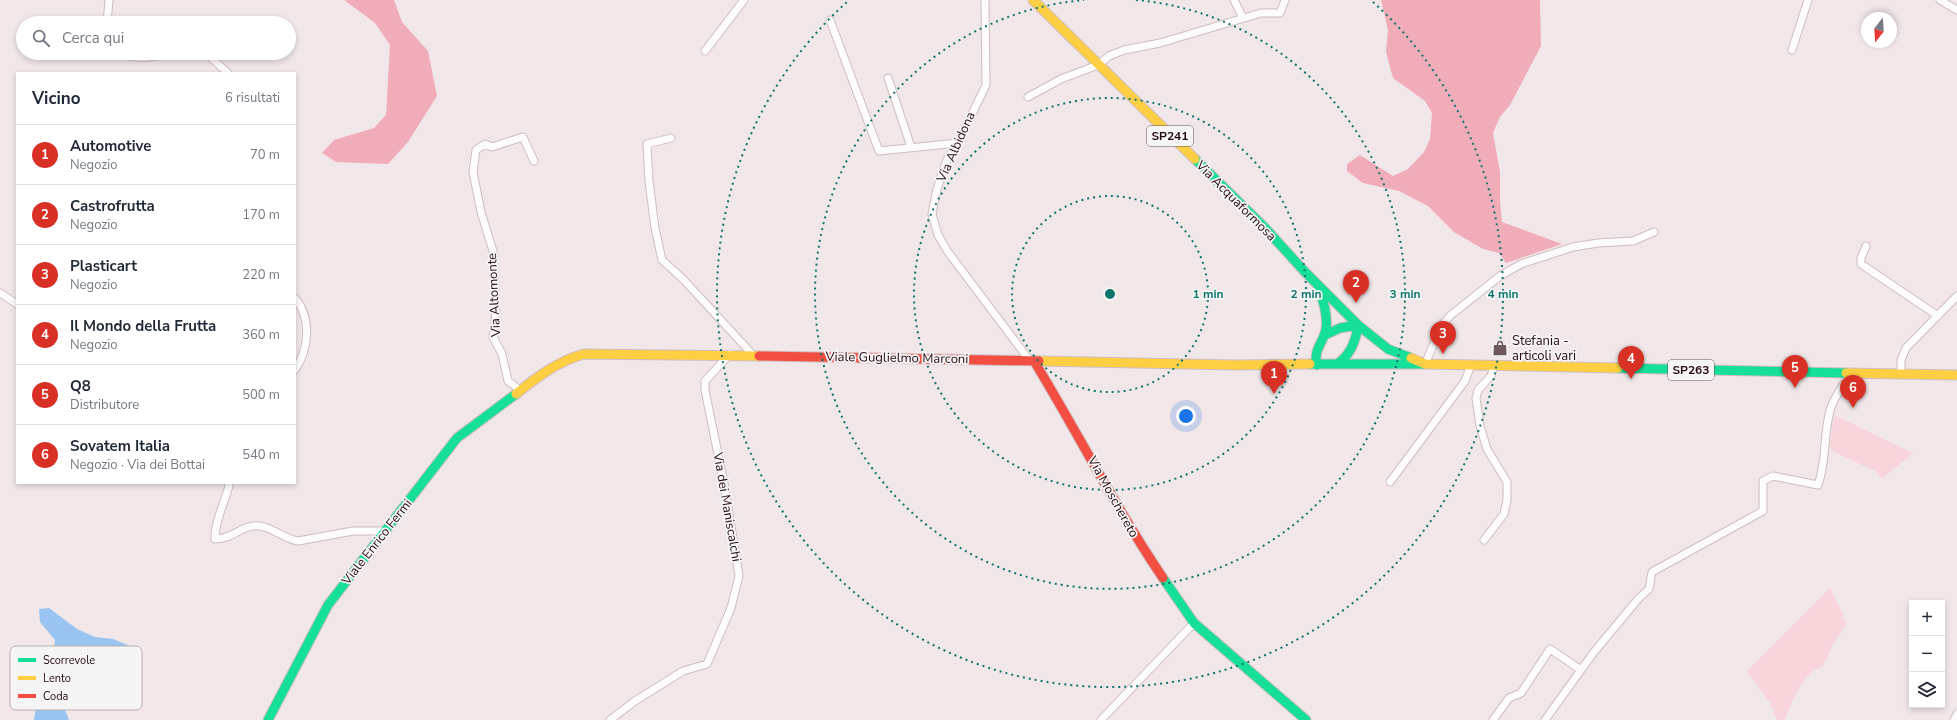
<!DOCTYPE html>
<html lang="it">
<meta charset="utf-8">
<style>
:root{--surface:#fff;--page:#f6f6f7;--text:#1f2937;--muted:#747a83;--line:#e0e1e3;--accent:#d93025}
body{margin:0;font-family:"Nunito Sans",sans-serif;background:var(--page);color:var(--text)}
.controls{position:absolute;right:12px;bottom:12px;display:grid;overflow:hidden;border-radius:0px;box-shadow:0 2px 6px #0003}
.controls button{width:36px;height:36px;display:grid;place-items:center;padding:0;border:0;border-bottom:1px solid var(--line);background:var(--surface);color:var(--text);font:20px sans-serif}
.compass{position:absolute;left:1861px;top:12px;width:36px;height:36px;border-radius:50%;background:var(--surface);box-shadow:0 2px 6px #0003;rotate:197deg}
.you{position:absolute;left:1186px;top:416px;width:14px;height:14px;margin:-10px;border:3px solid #fff;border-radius:50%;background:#1a73e8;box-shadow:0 0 0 6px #1a73e833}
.badge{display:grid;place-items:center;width:26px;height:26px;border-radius:50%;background:var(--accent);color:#fff;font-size:13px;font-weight:700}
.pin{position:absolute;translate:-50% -33px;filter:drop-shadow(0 1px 2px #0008)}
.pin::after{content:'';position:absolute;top:21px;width:14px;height:12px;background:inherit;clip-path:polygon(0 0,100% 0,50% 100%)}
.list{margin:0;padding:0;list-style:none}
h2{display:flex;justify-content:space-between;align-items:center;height:52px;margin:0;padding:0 16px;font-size:17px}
h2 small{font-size:13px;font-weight:400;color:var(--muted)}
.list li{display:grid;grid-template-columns:26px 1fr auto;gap:12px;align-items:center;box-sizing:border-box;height:60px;padding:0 16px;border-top:1px solid var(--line)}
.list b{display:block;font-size:15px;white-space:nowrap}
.list p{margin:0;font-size:13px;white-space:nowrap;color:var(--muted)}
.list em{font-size:13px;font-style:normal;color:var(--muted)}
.icon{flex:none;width:22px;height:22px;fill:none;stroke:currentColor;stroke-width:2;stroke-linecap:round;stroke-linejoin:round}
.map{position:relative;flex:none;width:1957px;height:720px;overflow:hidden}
.search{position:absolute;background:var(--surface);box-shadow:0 2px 6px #0003;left:16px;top:16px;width:280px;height:44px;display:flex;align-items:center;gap:10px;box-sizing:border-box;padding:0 14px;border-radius:22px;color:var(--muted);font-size:15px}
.panel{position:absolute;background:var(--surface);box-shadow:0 2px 6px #0003;left:16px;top:72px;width:280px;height:412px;border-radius:0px}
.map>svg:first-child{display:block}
.green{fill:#f7d5da}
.forest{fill:#f0acb8}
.water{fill:#99c3f0}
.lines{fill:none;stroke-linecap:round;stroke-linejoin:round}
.street-casing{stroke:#d0bdbf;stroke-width:9}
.fast-casing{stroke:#d0bdbf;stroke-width:11}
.slow-casing{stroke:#d0bdbf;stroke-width:11}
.jam-casing{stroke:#d0bdbf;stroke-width:11}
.street{stroke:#fdfbfc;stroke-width:7}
.fast{stroke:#16e098;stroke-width:9}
.slow{stroke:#ffcf43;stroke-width:9}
.jam{stroke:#f24e42;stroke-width:9}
.ring{fill:none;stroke:#0f766e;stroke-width:2;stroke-dasharray:2 4}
.labels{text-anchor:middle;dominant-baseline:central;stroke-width:3.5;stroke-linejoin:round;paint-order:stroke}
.shield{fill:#f5f5f5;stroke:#665155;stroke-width:1}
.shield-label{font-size:12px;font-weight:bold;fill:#280b11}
.street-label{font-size:13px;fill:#280b11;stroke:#f5f5f5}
.poi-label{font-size:13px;fill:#280b11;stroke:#f5f5f5;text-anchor:start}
.key{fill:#f5f5f5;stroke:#b8afb1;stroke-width:1}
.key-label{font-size:11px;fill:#280b11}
.centre{fill:#0f766e;stroke:#f5f5f5;stroke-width:2}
.ring-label{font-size:12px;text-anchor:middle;font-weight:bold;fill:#0f766e;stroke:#f5f5f5;stroke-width:3.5;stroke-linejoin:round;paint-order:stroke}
</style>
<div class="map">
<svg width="1957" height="720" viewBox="0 0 1957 720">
<rect width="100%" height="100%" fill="#f1e7e8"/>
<path class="green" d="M1834 415 1913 453 1882 479 1875 471 1832 451 1830 445Z
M1830 588 1842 612 1846 625 1833 644 1823 666C1803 672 1792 701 1785 720H1777L1770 703 1747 671Z"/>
<path class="forest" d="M344 0H394L402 22 428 51 437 96 408 142 388 164 336 162 322 153 334 140 374 128 386 115 390 45 375 23Z
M1381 0H1540L1541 46 1510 105 1500 117 1493 133 1500 172V201L1502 222 1562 244 1506 263 1499 253 1483 249 1454 232 1428 206 1399 191 1363 183 1347 171V164L1360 155 1393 176 1408 169 1424 152 1430 139 1432 113 1425 101 1393 78 1386 52 1388 30Z"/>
<path class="water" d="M49 608 77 629 95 637 113 639 130 646V659L125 671C111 674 107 670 94 669 78 668 57 681 61 700 63 707 67 713 69 720H34L39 689 36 658 53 656 55 640 40 622 39 609Z"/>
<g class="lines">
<g class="street-casing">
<path id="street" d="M985 0 986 85 958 143 947 160 937 189 932 214 938 235 948 252 1030 361
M1234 0 1243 18
M1940 0 1957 10
M830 20 879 151 958 143
M107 23 109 0
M1792 50 1808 0
M705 51 744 0
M120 53C137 61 156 56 174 53
M202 53 209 56 228 73
M888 78 911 147
M1028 97 1061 79 1098 65 1109 56 1124 50 1160 43 1261 13H1280L1285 0
M671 138 647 144 649 181 655 228 662 260 683 279 753 355
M1866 246 1861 258V264L1938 316
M0 293 17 304
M295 298C312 318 309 349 295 370
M1425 364 1442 325 1451 315 1500 276 1521 264 1573 247 1598 243 1633 241 1654 232
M1901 373V360L1906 348 1957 296
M520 390 508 381 502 354 493 337 496 313 493 251 481 212 473 172 476 150 485 144 492 147 523 137 534 161
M1390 482 1465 381 1471 365
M228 483 229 486C225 501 214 524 215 539 232 539 240 527 254 526 269 524 283 539 298 541L353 531H385
M1484 540 1504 514 1507 500V482L1487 449 1480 426 1476 398 1478 390 1491 376 1494 366
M610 720 635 701 683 671 707 664 731 608 739 576 725 489 705 390V381L730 354
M1101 720 1194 623
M1493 720 1509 698 1521 693 1550 649 1581 670
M1545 720 1594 652 1639 598 1649 589 1652 572 1763 511V481L1773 476 1818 485C1827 460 1823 436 1830 411 1833 398 1844 384 1851 373
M1954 720 1957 714"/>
</g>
<g class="fast-casing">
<path id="fast" d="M1195 159 1265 228 1305 272 1358 325 1388 349 1411 358
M1325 335 1340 328 1358 325C1356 341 1351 355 1337 364
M1310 364H1424
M1317 365C1313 349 1323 344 1326 329 1328 315 1323 300 1318 286
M1618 368 1846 373
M1163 578 1194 623 1306 720
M268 720 328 605 457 438 516 394"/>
</g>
<g class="slow-casing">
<path id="slow" d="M1033 0 1195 159
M1411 358 1425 364 1618 368
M1039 361 1235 365 1310 364
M1846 373 1957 375
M516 394C537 377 558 361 584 354L759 356"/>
</g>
<g class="jam-casing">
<path id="jam" d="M759 356 1039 361
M1034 361C1078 433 1116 509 1163 578"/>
</g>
<use href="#street" class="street"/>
<use href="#fast" class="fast"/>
<use href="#slow" class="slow"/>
<use href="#jam" class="jam"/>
</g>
<g class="ring">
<circle cx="1110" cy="294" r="98"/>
<circle cx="1110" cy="294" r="196"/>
<path d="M1136 0A295 295 0 1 1 1084 0"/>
<path d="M1373 2A393 393 0 1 1 847 2"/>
</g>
<defs>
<g id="shop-bare" transform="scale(1.2)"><path d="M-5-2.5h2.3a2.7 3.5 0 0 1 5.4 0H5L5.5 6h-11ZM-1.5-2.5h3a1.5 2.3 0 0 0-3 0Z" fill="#6e585c" stroke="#f5f5f5" stroke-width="2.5" paint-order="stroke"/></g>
</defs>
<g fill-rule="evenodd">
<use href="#shop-bare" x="1500" y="348"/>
</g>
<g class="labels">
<g class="shield">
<rect x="1147" y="126" width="46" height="20" rx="3"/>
<rect x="1668" y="360" width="46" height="20" rx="3"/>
</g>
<g class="shield-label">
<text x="1170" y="136">SP241</text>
<text x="1691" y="370">SP263</text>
</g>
<g class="street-label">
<text transform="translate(956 147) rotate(-66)">Via Albidona</text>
<text transform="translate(1236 201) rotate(45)">Via Acquaformosa</text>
<text transform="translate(494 295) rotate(-93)">Via Altomonte</text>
<text transform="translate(897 358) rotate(1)">Viale Guglielmo Marconi</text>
<text transform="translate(1113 497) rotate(61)">Via Moschereto</text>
<text transform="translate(727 507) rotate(80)">Via dei Maniscalchi</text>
<text transform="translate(377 542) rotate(-52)">Viale Enrico Fermi</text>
</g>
<g class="poi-label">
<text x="1512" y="341">Stefania -<tspan x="1512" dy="15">articoli vari</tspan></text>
</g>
</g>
<rect x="10" y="646" width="132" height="64" rx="6" class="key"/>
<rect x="18" y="658" width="18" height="4" fill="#16e098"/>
<rect x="18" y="676" width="18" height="4" fill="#ffcf43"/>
<rect x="18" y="694" width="18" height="4" fill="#f24e42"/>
<g class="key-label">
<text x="43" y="664">Scorrevole</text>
<text x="43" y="682">Lento</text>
<text x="43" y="700">Coda</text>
</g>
<circle cx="1110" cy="294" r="6" class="centre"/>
<g class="ring-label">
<text x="1208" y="298">1 min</text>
<text x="1306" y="298">2 min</text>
<text x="1405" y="298">3 min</text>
<text x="1503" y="298">4 min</text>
</g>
</svg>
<div class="controls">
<button>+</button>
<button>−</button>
<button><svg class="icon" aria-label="layers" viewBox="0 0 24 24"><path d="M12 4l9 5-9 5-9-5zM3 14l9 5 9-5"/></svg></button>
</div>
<svg class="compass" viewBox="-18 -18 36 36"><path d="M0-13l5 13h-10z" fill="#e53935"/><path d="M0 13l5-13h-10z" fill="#747a83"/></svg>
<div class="you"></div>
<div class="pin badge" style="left:1274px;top:394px">1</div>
<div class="pin badge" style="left:1356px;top:303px">2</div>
<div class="pin badge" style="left:1443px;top:354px">3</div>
<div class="pin badge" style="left:1631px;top:379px">4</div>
<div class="pin badge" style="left:1795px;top:388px">5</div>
<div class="pin badge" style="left:1853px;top:408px">6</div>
<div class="search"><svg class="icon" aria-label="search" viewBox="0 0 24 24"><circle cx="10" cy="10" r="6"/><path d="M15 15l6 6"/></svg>Cerca qui</div>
<section class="panel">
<h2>Vicino<small>6 risultati</small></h2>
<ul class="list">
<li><span class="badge">1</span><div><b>Automotive</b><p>Negozio</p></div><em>70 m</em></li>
<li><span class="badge">2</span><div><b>Castrofrutta</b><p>Negozio</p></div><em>170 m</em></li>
<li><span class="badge">3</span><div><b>Plasticart</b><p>Negozio</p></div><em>220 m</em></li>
<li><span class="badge">4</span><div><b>Il Mondo della Frutta</b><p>Negozio</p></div><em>360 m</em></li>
<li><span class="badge">5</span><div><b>Q8</b><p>Distributore</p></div><em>500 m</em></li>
<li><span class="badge">6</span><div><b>Sovatem Italia</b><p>Negozio · Via dei Bottai</p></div><em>540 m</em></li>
</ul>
</section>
</div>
